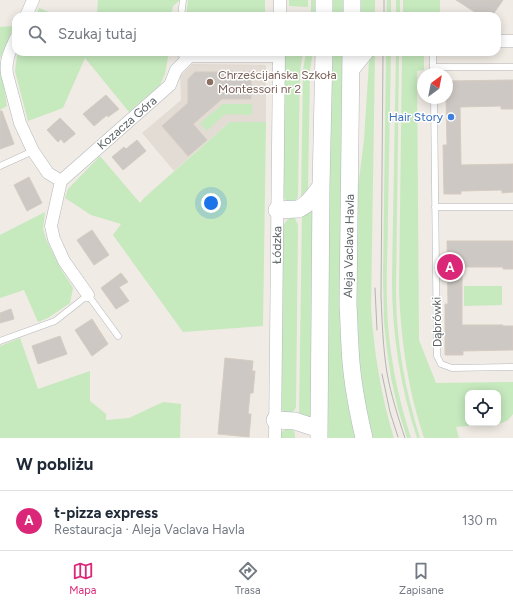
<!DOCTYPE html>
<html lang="pl">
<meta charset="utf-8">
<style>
:root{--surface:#fff;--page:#f6f6f7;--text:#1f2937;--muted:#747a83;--line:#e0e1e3;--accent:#db2777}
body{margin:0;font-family:Figtree,sans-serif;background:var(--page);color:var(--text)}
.controls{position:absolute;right:12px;bottom:12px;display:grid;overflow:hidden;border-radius:8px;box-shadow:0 2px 10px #0003}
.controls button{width:36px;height:36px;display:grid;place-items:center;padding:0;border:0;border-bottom:1px solid var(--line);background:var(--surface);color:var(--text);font:20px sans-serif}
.compass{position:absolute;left:417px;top:68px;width:36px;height:36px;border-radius:50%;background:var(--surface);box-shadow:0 2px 10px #0003;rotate:32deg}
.you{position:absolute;left:211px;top:203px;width:14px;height:14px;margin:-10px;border:3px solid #fff;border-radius:50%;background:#1a73e8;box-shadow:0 0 0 6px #1a73e833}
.badge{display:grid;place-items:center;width:26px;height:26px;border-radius:50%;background:var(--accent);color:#fff;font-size:13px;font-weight:700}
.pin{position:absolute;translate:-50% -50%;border:2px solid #fff;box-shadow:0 1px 4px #0006}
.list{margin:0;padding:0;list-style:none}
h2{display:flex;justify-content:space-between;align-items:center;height:52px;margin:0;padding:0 16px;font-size:17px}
h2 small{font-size:13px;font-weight:400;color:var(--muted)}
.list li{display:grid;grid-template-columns:26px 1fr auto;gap:12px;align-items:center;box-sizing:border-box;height:60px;padding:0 16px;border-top:1px solid var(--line)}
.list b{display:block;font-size:15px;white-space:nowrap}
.list p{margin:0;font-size:13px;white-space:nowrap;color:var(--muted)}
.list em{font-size:13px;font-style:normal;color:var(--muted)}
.icon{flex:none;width:22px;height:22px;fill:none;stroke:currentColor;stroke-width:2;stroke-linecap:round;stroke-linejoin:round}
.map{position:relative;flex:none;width:513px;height:438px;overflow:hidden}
.search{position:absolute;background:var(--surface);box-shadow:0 2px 10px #0003;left:12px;right:12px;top:12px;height:44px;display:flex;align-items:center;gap:10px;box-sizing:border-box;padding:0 14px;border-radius:12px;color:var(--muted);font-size:15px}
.sheet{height:112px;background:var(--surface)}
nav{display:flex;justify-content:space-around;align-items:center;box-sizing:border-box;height:56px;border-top:1px solid var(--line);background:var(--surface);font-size:11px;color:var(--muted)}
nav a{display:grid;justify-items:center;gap:2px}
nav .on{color:var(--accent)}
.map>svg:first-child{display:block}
.education{fill:#e2dcd4}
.green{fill:#c6e9be;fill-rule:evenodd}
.building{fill:#cdc8c3;stroke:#d5cbc1}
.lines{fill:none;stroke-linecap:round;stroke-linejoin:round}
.lane-casing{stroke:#b4b8bc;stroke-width:7}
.street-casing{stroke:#b4b8bc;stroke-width:13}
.secondary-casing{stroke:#b3b9bd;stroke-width:18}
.lane{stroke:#fff;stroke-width:6}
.street{stroke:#fff;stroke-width:12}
.secondary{stroke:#fff;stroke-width:17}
.tram{stroke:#b3b4b5;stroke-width:1}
.education-dot{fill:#8d6e63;stroke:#fff;stroke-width:1.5}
.shop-dot{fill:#3f7fe0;stroke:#fff;stroke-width:1.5}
.labels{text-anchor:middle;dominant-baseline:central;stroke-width:3;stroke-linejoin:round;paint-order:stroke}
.education-label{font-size:12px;fill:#785e54;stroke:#fff;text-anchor:start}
.shop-label{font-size:12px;fill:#366cbe;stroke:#fff;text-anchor:end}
.street-label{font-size:12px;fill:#5c6266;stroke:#fff}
</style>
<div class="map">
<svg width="513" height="438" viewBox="0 0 513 438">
<rect width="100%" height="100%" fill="#f0ebe4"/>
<path class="education" d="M192 64 266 65V122H230L174 171 142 133 181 100 180 76Z"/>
<path class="green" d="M98 0H179L178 2 173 6 171 16H97Z
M188 0H265V16H186Z
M289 0H308V7L289 6Z
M311 0H317V16H311Z
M332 0H345V16H331Z
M359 0H375V16H359Z
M387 0H391V16H386Z
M396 0H400V16H396Z
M403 0H440V16H403Z
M39 8 59 16H36Z
M285 12 307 13V16H285Z
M14 26 0 59V27Z
M19 52H169L165 74 160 85 129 112 85 58 63 108 28 121 15 71 17 56Z
M285 52H303L300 72 298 196 294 205 287 203 283 196Z
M306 52H313L310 70 308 188V191L301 202 303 70Z
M331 52H344L356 438H326Z
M373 52H375L371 308C374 352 381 396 394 438H370L364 406 356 329 357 195 364 140 369 62 370 58Z
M386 52H391C390 106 389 159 388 213 388 243 386 274 387 304 388 349 397 395 411 438H407L398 409 391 378 387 350 384 322 383 278Z
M396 52 399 53V56L396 291C396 341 405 390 420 438H417C400 386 392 334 392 279Z
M404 52H424V70L417 71 419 340 436 383 513 382V414L508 420 502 423 456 427 459 438H424C408 390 401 342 399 291L402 56ZM468 393H498V423H468Z
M0 61 7 106 0 110Z
M223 104H252V115L225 114 207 131 200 123Z
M230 122H266L263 326 183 332 113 235 121 224 91 215 65 198 68 189 100 156 140 203 144 198Z
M314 201 312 421 299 417 302 213Z
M45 212 43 229 46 239 61 269 73 288 70 303 48 318 38 322 24 290 0 298V235Z
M294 216 298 225 296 407 294 411 289 415 285 413 281 409 283 226 287 220Z
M464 286H502V305L464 306Z
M20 338 38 389 90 371V401L106 414V420L129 418 163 402 181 404 180 438H0V346Z
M289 428C295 430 295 432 295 438H280L281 432Z"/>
<path class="building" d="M456 0H503L492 16H481Z
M195 72H251V99H222L193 124 207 140 188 156 162 126 188 103V79Z
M513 80V109H501V106L460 107 461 165 513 164V192L502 193V190L461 191V194H444L443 145H447L446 98H447V81Z
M106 95 119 109 108 117 107 115 94 126 83 114Z
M0 111H2L14 144 0 149Z
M60 118 75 133V134L64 143 61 139 58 142 47 130Z
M137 140 146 151 123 170 112 157 124 147 126 149Z
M29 177 42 203 27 211 14 185Z
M92 230 109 255 94 265 77 240Z
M447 241H513V269H503V267H462V325H503V326H513V350L463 351V355H445V304H448Z
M121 273 128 282 119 287 129 301 116 309 101 288Z
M11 309 14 319 0 323V313Z
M92 319 108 344 92 356 75 330Z
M60 336 67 354 38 364 32 346Z
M225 358 253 361 252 371H255L253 393H250L248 414H251L249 437 218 434Z"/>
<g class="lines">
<g class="lane-casing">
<path id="lane" d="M181 16 183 0
M179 52 186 60
M433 52V74
M433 67H513
M434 98 437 356 441 364 452 368 513 367
M0 166 33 151
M435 207H513
M0 341 55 321 88 295 118 336"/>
</g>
<g class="street-casing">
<path id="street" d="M26 16 33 0
M280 16V0
M16 38C10 51 5 60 7 74L20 123 33 151 48 173 61 181 170 85 176 70 190 56H279
M497 41H513
M351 73 368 52
M61 181 51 226 54 239 64 261 88 295
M275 438 279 52"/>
</g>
<g class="secondary-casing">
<path id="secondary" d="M324 16V0
M352 16V0
M351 52 348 305C349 319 349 332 350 346 351 377 357 408 364 438
M277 210 298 209C308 206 315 194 321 186
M275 420 295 421 319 429
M319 438 321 186 324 52"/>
</g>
<use href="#lane" class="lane"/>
<use href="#street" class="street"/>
<use href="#secondary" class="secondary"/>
<path class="tram" d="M384 16V0
M383 52 381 296C382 321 383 348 387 373 391 395 398 417 405 438
M375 288 377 330
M382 374 390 412 398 437"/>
</g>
<circle class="education-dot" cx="210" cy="82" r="4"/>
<circle class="shop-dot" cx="451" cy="117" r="4"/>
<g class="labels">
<g class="education-label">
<text x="218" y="75">Chrześcijańska Szkoła<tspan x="218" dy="14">Montessori nr 2</tspan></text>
</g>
<g class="shop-label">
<text x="443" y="117">Hair Story</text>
</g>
<g class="street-label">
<text transform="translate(127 123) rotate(-41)">Kozacza Góra</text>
<text transform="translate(277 245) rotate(-89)">Łódzka</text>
<text transform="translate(349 246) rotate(-89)">Aleja Vaclava Havla</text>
<text transform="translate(437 322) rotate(-91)">Dąbrówki</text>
</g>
</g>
</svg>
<div class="controls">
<button><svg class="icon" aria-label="locate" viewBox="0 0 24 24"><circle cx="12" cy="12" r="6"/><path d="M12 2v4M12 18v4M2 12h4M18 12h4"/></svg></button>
</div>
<svg class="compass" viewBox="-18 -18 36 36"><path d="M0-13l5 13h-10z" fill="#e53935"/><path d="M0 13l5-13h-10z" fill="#747a83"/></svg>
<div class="you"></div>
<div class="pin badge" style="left:450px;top:267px">A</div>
<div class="search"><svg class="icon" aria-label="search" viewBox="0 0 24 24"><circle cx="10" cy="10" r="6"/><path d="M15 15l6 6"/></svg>Szukaj tutaj</div>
</div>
<section class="sheet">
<h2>W pobliżu<small></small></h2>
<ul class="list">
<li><span class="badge">A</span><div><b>t-pizza express</b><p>Restauracja · Aleja Vaclava Havla</p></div><em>130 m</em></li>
</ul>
</section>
<nav>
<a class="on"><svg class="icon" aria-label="map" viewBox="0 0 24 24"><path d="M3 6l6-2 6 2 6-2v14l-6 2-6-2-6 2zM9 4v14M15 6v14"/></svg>Mapa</a>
<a><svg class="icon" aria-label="directions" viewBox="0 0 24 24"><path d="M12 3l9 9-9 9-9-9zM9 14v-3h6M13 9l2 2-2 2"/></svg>Trasa</a>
<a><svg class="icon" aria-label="saved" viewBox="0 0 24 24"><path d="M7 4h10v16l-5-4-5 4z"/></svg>Zapisane</a>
</nav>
